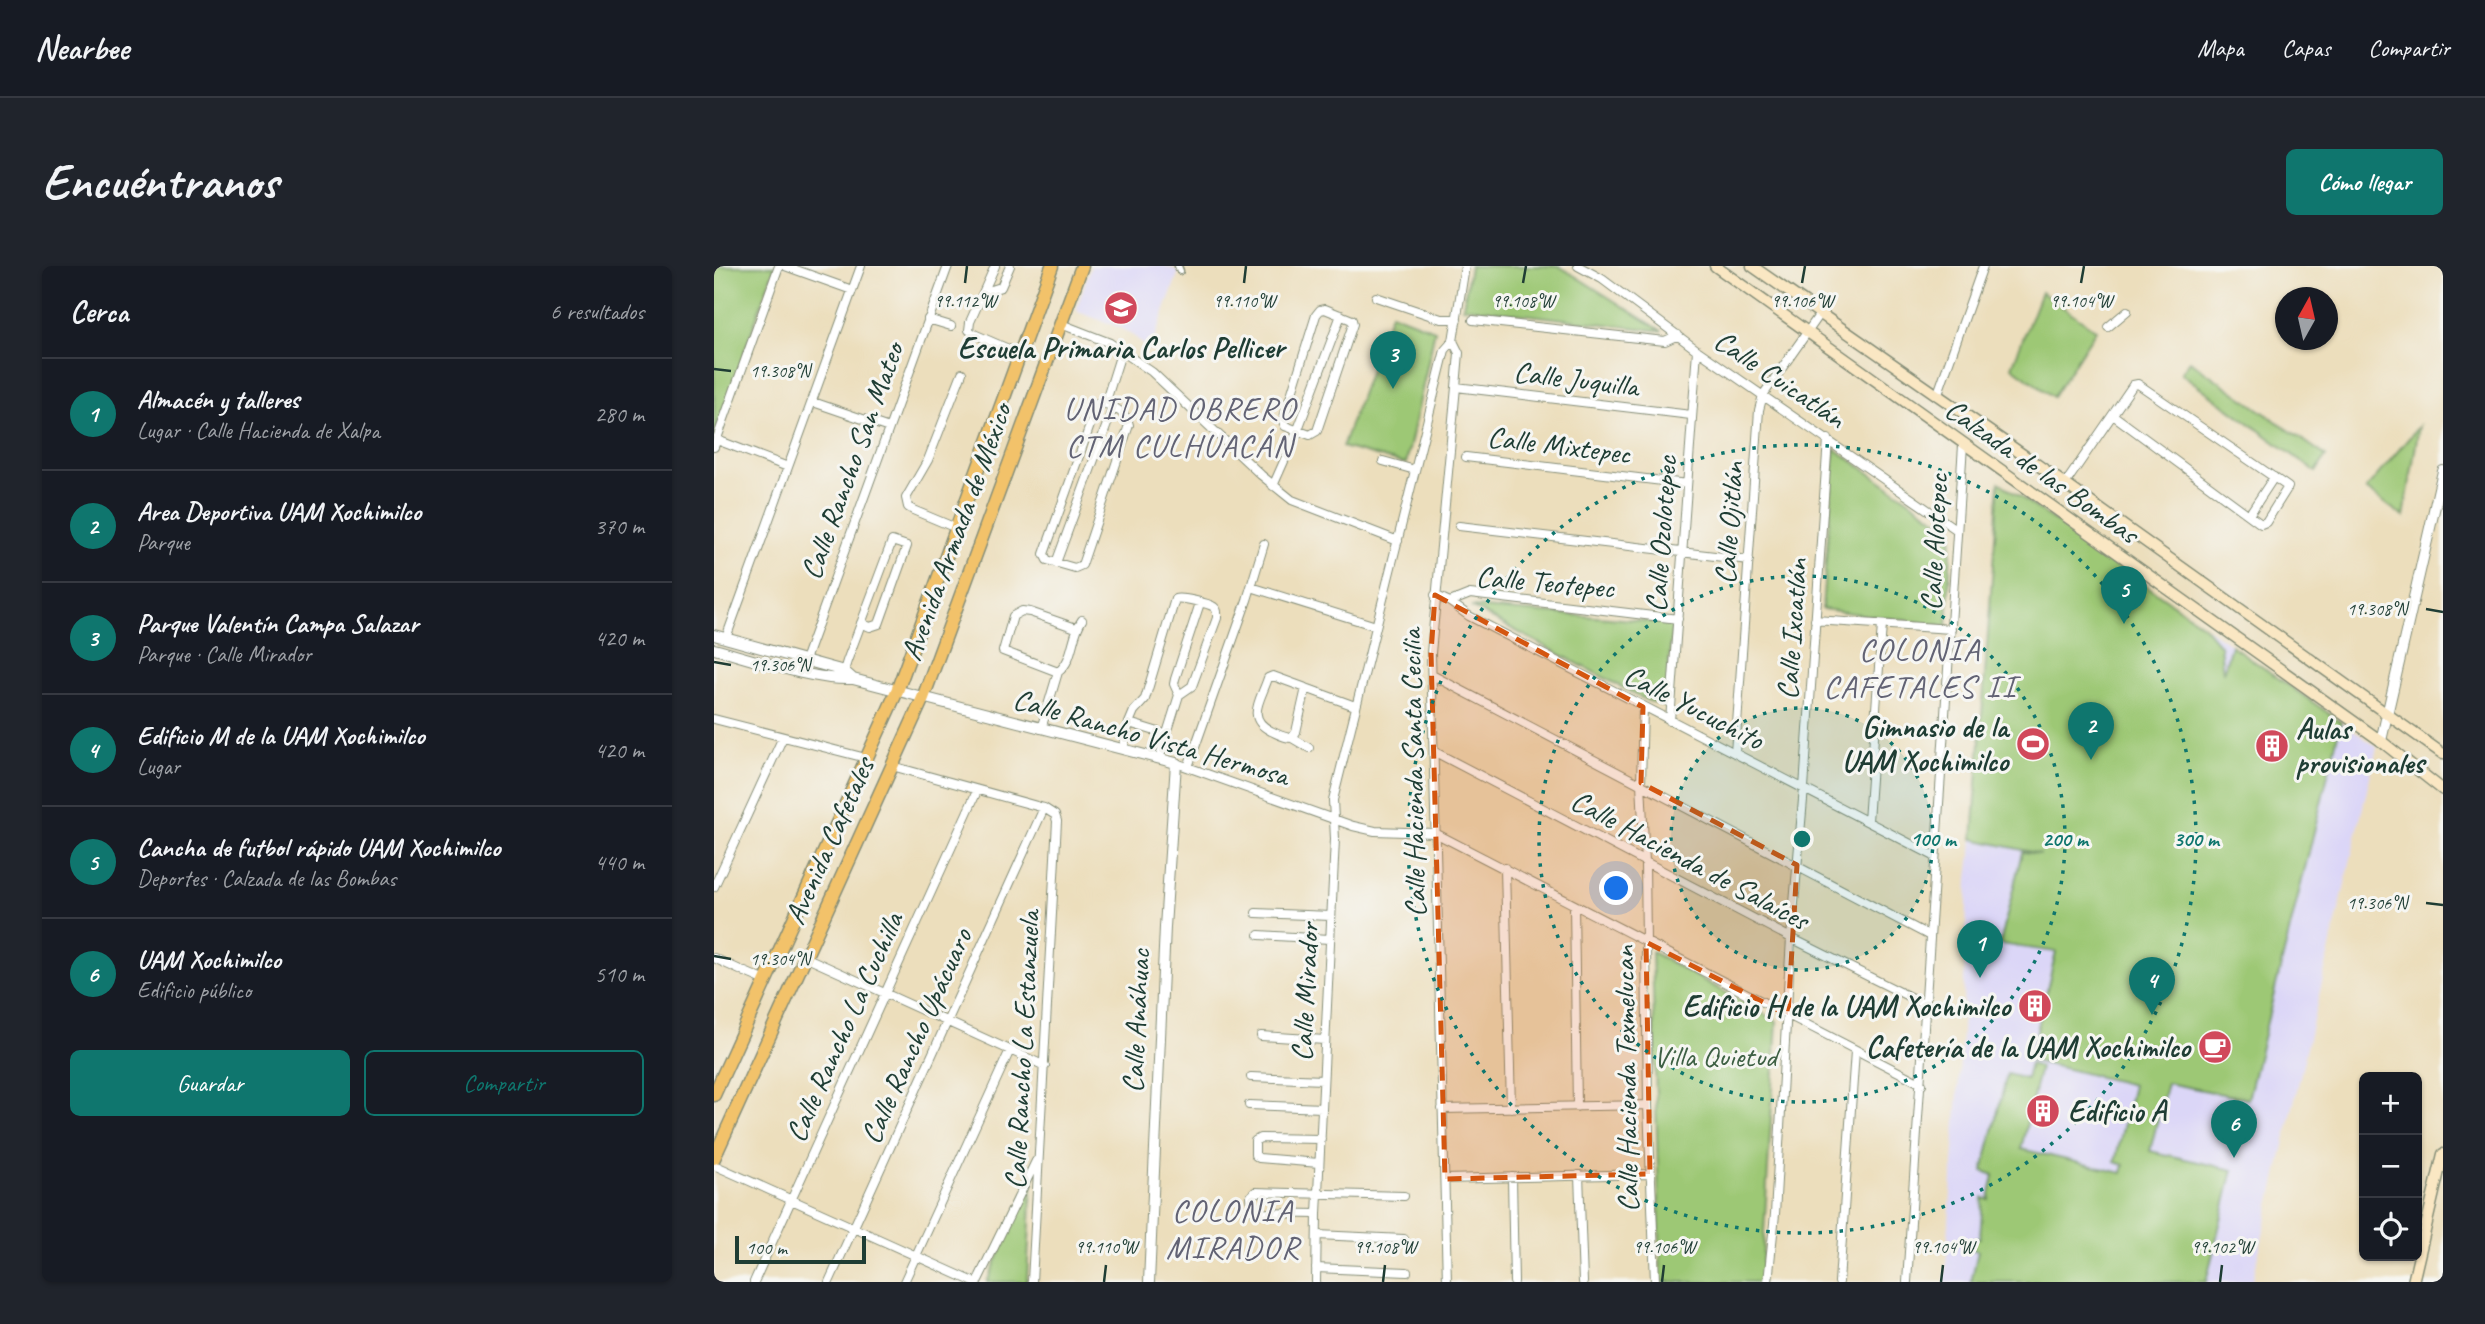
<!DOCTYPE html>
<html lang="es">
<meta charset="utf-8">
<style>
:root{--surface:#171b24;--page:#20242c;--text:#f1f3f6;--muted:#9ea1a6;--line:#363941;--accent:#0f766e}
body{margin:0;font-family:Caveat,sans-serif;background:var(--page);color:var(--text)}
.controls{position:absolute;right:21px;bottom:21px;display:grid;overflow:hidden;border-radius:10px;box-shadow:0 2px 5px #0004}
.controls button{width:63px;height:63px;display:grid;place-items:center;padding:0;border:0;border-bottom:2px solid var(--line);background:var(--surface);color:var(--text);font:35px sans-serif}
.compass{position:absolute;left:1561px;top:21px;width:63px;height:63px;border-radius:50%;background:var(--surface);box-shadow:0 2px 5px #0004;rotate:8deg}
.scale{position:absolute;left:21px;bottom:18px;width:131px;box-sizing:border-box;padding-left:7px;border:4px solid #1f3d34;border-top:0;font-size:19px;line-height:24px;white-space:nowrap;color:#1f3d34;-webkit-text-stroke:5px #f6f6f2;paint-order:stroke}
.you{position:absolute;left:903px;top:623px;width:24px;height:24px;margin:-18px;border:5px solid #fff;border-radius:50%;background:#1a73e8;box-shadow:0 0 0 10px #1a73e833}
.badge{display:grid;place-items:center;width:46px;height:46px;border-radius:50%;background:var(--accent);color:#fff;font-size:23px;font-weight:700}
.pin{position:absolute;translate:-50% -58px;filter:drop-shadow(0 2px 4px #0008)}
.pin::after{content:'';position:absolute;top:37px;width:24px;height:21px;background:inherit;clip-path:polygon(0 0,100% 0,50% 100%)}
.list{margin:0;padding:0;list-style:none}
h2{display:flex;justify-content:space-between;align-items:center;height:91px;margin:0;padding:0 28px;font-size:30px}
h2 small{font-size:23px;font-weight:400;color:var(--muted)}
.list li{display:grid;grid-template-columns:46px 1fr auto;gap:21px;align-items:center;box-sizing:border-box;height:112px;padding:0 28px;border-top:2px solid var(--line)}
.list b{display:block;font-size:26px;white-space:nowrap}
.list p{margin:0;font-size:23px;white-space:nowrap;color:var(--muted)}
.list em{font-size:23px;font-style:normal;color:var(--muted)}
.actions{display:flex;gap:14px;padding:21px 28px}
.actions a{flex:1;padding:16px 0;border:2px solid var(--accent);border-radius:10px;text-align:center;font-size:24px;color:var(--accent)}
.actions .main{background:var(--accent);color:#fff}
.icon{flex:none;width:38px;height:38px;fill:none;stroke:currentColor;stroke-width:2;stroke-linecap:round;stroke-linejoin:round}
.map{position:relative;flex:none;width:1729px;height:1016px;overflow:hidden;border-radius:10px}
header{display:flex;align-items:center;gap:42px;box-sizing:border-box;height:98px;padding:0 35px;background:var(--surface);border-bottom:2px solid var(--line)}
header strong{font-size:33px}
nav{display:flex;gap:38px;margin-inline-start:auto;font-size:24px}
.intro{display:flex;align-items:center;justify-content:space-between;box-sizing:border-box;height:168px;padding:0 42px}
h1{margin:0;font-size:49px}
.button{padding:18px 32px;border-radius:10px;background:var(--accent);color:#fff;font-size:24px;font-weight:700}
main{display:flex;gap:42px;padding:0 42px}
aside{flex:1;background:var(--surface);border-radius:10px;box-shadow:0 2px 5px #0004}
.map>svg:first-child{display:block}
.built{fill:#dbd6f7}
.green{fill:#9dc875;stroke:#5e8254;stroke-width:2}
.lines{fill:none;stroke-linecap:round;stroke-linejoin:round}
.pedestrian-casing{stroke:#868e78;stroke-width:9}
.minor-casing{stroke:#868e78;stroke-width:10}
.tertiary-casing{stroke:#868e78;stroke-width:12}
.secondary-casing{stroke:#868e78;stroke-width:13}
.primary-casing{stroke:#868e78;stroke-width:15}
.pedestrian{stroke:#fff;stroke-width:6}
.minor{stroke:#fff;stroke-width:8}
.tertiary{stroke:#fff;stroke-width:10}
.secondary{stroke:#fae7c3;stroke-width:10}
.primary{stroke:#f2c26a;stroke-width:12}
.marked{fill:#d45610;fill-opacity:0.2;stroke:#d45610;stroke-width:5;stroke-dasharray:14 9;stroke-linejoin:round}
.ticks{fill:none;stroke:#1f3d34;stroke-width:2.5}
.ring{fill:none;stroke:#0f766e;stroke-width:3.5;stroke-dasharray:3.5 7}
.labels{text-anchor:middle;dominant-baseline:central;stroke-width:6;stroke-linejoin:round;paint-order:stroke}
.poi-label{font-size:30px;font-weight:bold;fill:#1f3d34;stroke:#f6f6f2;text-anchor:end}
.street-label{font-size:30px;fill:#1f3d34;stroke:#f6f6f2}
.park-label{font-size:30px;fill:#3e6044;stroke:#f6f6f2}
.neighbourhood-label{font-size:32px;letter-spacing:2px;fill:#626374;stroke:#f6f6f2}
.ticks-label{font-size:18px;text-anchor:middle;fill:#1f3d34;stroke:#f6f6f2;stroke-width:6;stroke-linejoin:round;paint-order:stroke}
.centre{fill:#0f766e;stroke:#f6f6f2;stroke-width:3.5}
.ring-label{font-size:21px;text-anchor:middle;font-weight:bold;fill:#0f766e;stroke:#f6f6f2;stroke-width:6;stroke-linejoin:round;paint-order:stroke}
</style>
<header>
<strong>Nearbee</strong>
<nav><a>Mapa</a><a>Capas</a><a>Compartir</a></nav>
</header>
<div class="intro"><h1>Encuéntranos</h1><a class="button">Cómo llegar</a></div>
<main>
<aside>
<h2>Cerca<small>6 resultados</small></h2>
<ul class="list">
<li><span class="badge">1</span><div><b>Almacén y talleres</b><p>Lugar · Calle Hacienda de Xalpa</p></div><em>280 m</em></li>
<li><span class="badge">2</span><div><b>Area Deportiva UAM Xochimilco</b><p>Parque</p></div><em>370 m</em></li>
<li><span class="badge">3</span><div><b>Parque Valentín Campa Salazar</b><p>Parque · Calle Mirador</p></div><em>420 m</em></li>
<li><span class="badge">4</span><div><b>Edificio M de la UAM Xochimilco</b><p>Lugar</p></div><em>420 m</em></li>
<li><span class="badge">5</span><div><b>Cancha de futbol rápido UAM Xochimilco</b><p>Deportes · Calzada de las Bombas</p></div><em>440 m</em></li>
<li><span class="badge">6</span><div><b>UAM Xochimilco</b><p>Edificio público</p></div><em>510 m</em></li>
</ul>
<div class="actions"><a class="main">Guardar</a><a>Compartir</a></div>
</aside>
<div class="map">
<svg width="1729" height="1016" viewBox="0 0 1729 1016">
<rect width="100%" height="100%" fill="#f6f6f2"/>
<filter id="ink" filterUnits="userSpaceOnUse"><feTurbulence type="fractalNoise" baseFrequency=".0143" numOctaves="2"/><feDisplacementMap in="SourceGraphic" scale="14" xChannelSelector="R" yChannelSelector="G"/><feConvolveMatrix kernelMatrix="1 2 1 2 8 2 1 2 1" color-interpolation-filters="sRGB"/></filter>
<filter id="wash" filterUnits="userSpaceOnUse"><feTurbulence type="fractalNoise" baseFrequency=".00686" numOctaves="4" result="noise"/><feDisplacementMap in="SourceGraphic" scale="28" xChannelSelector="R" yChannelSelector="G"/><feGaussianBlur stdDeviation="1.57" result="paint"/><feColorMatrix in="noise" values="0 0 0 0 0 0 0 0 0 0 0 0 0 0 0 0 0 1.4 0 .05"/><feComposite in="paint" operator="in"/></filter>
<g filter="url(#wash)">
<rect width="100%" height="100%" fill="#ecdebc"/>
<path class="built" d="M377 0H451L465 5 436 85 421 71 405 61 364 46 363 41Z
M1285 216 1663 481 1538 1016H1231L1248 767 1254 612 1259 573Z"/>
<path class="green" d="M0 0H61L0 171Z
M756 0H845L948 65 749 41Z
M1327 26 1382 64 1339 131 1298 101Z
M677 47 721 64 692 198 628 181Z
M1476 95 1612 190 1602 206 1467 107Z
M1705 160 1690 251 1652 223Z
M1121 183 1238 264 1233 360 1108 343Z
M1285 216 1490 360 1506 379 1509 407 1517 379 1627 456 1534 833 1453 817 1436 885 1519 904 1492 1016H1257L1264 985 1258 983 1260 973 1266 972 1269 932 1275 933 1280 909 1269 905 1293 808 1312 813 1316 798 1326 801 1307 883 1408 907 1410 899 1401 896 1419 819 1316 794 1342 686 1286 678 1308 586 1327 588 1259 573Z
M757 341 958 357 952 441 932 434Z
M938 686 1063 755 1047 1016H947Z
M318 915 313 1016H273Z"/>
</g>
<g filter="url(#ink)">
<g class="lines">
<g class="pedestrian-casing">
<path id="pedestrian" d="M464 0 466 5"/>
</g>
<g class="minor-casing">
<path id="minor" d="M71 0 138 24
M281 0 256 56 255 64 260 68 306 88
M864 0 888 13 983 84 1243 264
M271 26 287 21 296 0
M662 31 727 53H743
M611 43 638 54 639 58 603 165 596 169 571 160 569 155 602 49 606 44Z
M214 53 237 60
M759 54 951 75 964 69
M347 58 396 77 438 106 547 209 578 234 684 275
M1394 61 1413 45
M742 121 977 149
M1223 130 1269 0
M99 136 175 162
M384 137C395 137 413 146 415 159L368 299 361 302 333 294 330 288Z
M391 138 408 84
M3 174 74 201
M0 181 65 0
M752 191 973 218
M669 195 701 204
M1351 218 1419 119 1424 118 1574 221 1552 256 1547 258 1399 149
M559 220 583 166 627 49
M1535 249 1560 211
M745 260 1035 294
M242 262 199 244 194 241 192 232 214 194 248 107
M342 297 399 142
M537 321 662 360
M721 329 736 336 755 350 1220 590
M736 336 756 328 964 353
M1101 354 1237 363
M12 372 147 0
M87 405 234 0
M344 406 289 385 299 350 308 345 316 346 362 362
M129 408 133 395 178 275 193 280 165 358 156 361 147 357
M718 409 1216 670
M592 422 582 466 578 472C570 472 564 468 557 465 531 452 547 434 554 412L559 410 641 440
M465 429 460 418 461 413 486 337
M929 441 927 517 931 596 934 839 941 1016
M0 453 152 492
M956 455 983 84
M327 463 344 406C360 395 357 369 368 354
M578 472 595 482
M409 483 415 457
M721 486 1077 672 1212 739
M1021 487 1045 144 1049 129 1106 48
M445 493 465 429 478 420 503 352C503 347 504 344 500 341 494 337 467 331 461 333L431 433 420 445 415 457 451 468
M462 497 639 560 661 565 721 567 1208 818
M178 500 330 542 341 549 343 555 318 1016
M474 501 533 334 550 278
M1154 555 1168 359
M791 602 797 842
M0 621 69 471
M860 639 863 841
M542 647 617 650
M545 669 616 673
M91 691 331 800
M0 692 26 704
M31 706 52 715
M547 770 611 774
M537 811 609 814
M535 839 608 842
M728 843 934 839
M605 897 545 892 541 889V875L546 872 607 873
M0 899 260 1016
M865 909 869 1016
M798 911 800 1016
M731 913 936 908
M603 948 543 947 538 943 537 930 541 926 690 930
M603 969 690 973
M602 1002 693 1006
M40 1016 263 525
M115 1016 330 542
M190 1016 296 784
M263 1016 322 895
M602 1016 603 948 621 573 619 534 731 84 739 75
M733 1016 717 387 742 121 745 87 739 75 751 0
M1054 1016 1061 948 1077 672 1090 522 1114 173
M1125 1016 1141 785
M1193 1016 1249 179"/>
</g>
<g class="tertiary-casing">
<path id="tertiary" d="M0 369 130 405 139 413
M0 383C38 393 101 415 139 413L462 497 451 661 435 1016
M1667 475 1729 205"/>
</g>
<g class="secondary-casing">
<path id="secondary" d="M1001 0 1667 475 1729 524
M1038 0 1351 218 1729 488
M1699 1016 1729 888"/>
</g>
<g class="primary-casing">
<path id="primary" d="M0 829 183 425 338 0
M0 892 209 432 368 0"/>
</g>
<use href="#pedestrian" class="pedestrian"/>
<use href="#minor" class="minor"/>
<use href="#tertiary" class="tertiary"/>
<use href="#secondary" class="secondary"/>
<use href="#primary" class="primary"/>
</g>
</g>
<path class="marked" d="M721 329 929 441 927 517 1083 599 1074 749 932 676 936 908 731 913 717 387Z"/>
<path class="ticks" d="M251 17 253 0M530 17 532 0M809 17 812 0M1088 17 1091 0M1367 17 1370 0M0 103 17 105M1712 343 1729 346M0 396 17 399M1712 637 1729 639M0 690 17 693M390 1016 392 999M669 1016 671 999M948 1016 950 999M1227 1016 1229 999M1506 1016 1508 999"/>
<circle cx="1088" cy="573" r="131" fill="#0f766e" fill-opacity=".12"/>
<g class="ring">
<circle cx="1088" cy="573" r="131"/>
<circle cx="1088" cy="573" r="263"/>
<circle cx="1088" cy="573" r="394"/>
</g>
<defs>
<g id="school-disc" transform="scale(1.75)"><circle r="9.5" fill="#d1495b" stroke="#f6f6f2"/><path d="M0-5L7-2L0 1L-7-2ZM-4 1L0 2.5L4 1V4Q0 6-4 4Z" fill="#fff"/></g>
<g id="stadium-disc" transform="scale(1.75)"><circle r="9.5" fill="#d1495b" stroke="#f6f6f2"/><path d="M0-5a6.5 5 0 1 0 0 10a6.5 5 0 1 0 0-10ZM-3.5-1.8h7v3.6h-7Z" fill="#fff"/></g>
<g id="building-disc" transform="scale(1.75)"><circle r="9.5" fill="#d1495b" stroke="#f6f6f2"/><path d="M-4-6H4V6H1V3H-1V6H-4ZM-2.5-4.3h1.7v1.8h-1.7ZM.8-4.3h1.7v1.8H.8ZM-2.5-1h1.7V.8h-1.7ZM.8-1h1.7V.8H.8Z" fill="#fff"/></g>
<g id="cafe-disc" transform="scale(1.75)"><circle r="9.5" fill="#d1495b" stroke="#f6f6f2"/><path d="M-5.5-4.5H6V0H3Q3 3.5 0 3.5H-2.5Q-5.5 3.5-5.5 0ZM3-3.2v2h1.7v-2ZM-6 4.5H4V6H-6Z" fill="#fff"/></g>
</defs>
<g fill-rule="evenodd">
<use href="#school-disc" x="407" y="42"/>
<use href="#stadium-disc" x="1319" y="478"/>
<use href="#building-disc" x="1558" y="480"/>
<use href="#building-disc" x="1321" y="740"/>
<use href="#cafe-disc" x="1501" y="781"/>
<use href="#building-disc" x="1329" y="845"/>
</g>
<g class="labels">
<g class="poi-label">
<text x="407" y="82" text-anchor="middle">Escuela Primaria Carlos Pellicer</text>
<text x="1294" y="461">Gimnasio de la<tspan x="1294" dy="34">UAM Xochimilco</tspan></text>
<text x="1582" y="463" text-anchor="start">Aulas<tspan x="1582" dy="34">provisionales</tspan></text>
<text x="1296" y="740">Edificio H de la UAM Xochimilco</text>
<text x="1476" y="781">Cafetería de la UAM Xochimilco</text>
<text x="1354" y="845" text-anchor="start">Edificio A</text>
</g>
<g class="street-label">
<text transform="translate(862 113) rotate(7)">Calle Juquilla</text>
<text transform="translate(1066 113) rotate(34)">Calle Cuicatlán</text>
<text transform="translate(845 179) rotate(7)">Calle Mixtepec</text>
<text transform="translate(138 195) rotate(-70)">Calle Rancho San Mateo</text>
<text transform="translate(1328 205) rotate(35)">Calzada de las Bombas</text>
<text transform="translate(1015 257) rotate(-86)">Calle Ojitlán</text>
<text transform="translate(242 266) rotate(-70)">Avenida Armada de México</text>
<text transform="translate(947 268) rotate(-86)">Calle Ozolotepec</text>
<text transform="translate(1220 276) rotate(-87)">Calle Alotepec</text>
<text transform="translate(831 316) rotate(5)">Calle Teotepec</text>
<text transform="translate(1078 363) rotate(-86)">Calle Ixcatlán</text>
<text transform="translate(980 441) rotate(27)">Calle Yucuchito</text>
<text transform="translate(437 471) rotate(16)">Calle Rancho Vista Hermosa</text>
<text transform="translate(699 507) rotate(-91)">Calle Hacienda Santa Cecilia</text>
<text transform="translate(115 575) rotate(-66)">Avenida Cafetales</text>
<text transform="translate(976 594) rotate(28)">Calle Hacienda de Salaíces</text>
<text transform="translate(591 726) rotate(-87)">Calle Mirador</text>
<text transform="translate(422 755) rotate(-87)">Calle Anáhuac</text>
<text transform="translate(130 761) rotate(-66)">Calle Rancho La Cuchilla</text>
<text transform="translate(202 770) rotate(-66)">Calle Rancho Upácuaro</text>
<text transform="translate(308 784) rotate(-87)">Calle Rancho La Estanzuela</text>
<text transform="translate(912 813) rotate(-91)">Calle Hacienda Texmelucan</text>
</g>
<g class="park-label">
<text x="1001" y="790">Villa Quietud</text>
</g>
<g class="neighbourhood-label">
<text x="466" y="142">UNIDAD OBRERO<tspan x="466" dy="37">CTM CULHUACÁN</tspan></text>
<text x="1206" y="383">COLONIA<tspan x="1206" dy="37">CAFETALES II</tspan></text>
<text x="519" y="944">COLONIA<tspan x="519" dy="37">MIRADOR</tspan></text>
</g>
</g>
<g class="ticks-label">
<text x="251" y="41">99.112°W</text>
<text x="530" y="41">99.110°W</text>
<text x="809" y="41">99.108°W</text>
<text x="1088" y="41">99.106°W</text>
<text x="1367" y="41">99.104°W</text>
<text x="66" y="111">19.308°N</text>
<text x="1663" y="349">19.308°N</text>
<text x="66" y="405">19.306°N</text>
<text x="1663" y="643">19.306°N</text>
<text x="66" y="699">19.304°N</text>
<text x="392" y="987">99.110°W</text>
<text x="671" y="987">99.108°W</text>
<text x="950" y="987">99.106°W</text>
<text x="1229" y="987">99.104°W</text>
<text x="1508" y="987">99.102°W</text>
</g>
<circle cx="1088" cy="573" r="10" class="centre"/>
<g class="ring-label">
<text x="1219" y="580">100 m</text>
<text x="1351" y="580">200 m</text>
<text x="1482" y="580">300 m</text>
</g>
</svg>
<div class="controls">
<button>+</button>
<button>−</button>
<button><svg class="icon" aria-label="locate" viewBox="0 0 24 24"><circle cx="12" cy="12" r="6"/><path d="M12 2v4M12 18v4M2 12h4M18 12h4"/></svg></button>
</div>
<svg class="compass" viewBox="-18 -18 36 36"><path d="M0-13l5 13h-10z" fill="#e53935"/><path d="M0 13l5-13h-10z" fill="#9ea1a6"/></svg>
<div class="scale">100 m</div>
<div class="you"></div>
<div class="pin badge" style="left:1266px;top:712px">1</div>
<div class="pin badge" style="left:1377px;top:494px">2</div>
<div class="pin badge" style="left:679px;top:123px">3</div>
<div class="pin badge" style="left:1438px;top:749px">4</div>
<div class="pin badge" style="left:1410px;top:358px">5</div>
<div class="pin badge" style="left:1520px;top:892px">6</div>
</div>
</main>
